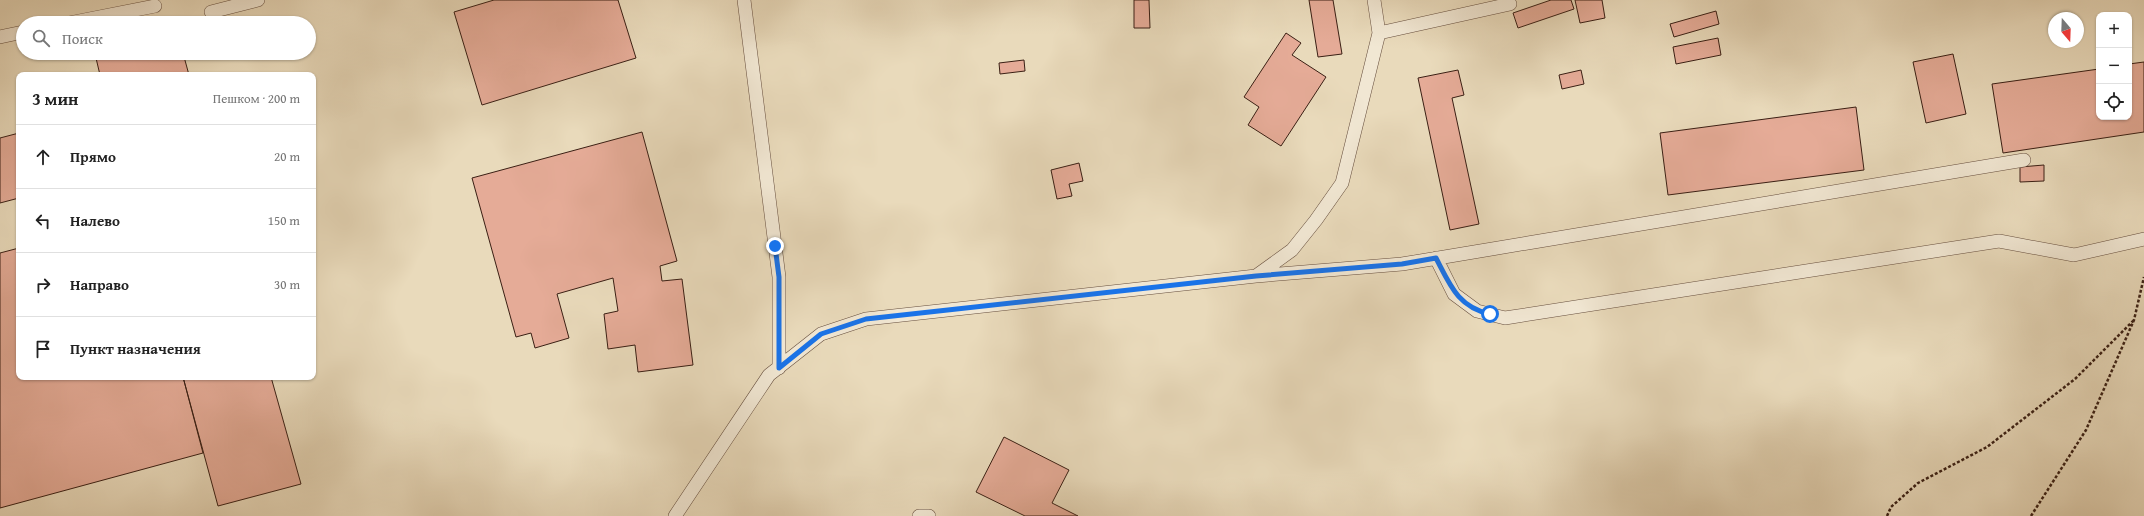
<!DOCTYPE html>
<html lang="ru">
<meta charset="utf-8">
<style>
:root{--surface:#fff;--page:#f2f2f2;--text:#222;--muted:#767676;--line:#e0e0e0}
body{margin:0;font-family:"Gentium Book Plus",serif;background:var(--page);color:var(--text)}
.controls{position:absolute;right:12px;top:12px;display:grid;overflow:hidden;border-radius:8px;box-shadow:0 1px 3px #0004}
.controls button{width:36px;height:36px;display:grid;place-items:center;padding:0;border:0;border-bottom:1px solid var(--line);background:var(--surface);color:var(--text);font:20px sans-serif}
.compass{position:absolute;left:2048px;top:12px;width:36px;height:36px;border-radius:50%;background:var(--surface);box-shadow:0 1px 3px #0004;rotate:161deg}
.stop{position:absolute;width:12px;height:12px;margin:-9px;border:3px solid #1a73e8;border-radius:50%;background:#fff}
.stop.end{background:#1a73e8;border-color:#fff;box-shadow:0 1px 4px #0008}
.list{margin:0;padding:0;list-style:none}
h2{display:flex;justify-content:space-between;align-items:center;height:52px;margin:0;padding:0 16px;font-size:17px}
h2 small{font-size:13px;font-weight:400;color:var(--muted)}
.list li{display:grid;grid-template-columns:26px 1fr auto;gap:12px;align-items:center;box-sizing:border-box;height:64px;padding:0 16px;border-top:1px solid var(--line)}
.list b{display:block;font-size:15px;white-space:nowrap}
.list em{font-size:13px;font-style:normal;color:var(--muted)}
.icon{flex:none;width:22px;height:22px;fill:none;stroke:currentColor;stroke-width:2;stroke-linecap:round;stroke-linejoin:round}
.map{position:relative;flex:none;width:2144px;height:516px;overflow:hidden}
.search{position:absolute;background:var(--surface);box-shadow:0 1px 3px #0004;left:16px;top:16px;width:300px;height:44px;display:flex;align-items:center;gap:10px;box-sizing:border-box;padding:0 14px;border-radius:22px;color:var(--muted);font-size:15px}
.panel{position:absolute;background:var(--surface);box-shadow:0 1px 3px #0004;left:16px;top:72px;width:300px;height:308px;border-radius:8px}
.map>svg:first-child{display:block}
.building{fill:#e5ab97;stroke:#3a1f14}
.lines{fill:none;stroke-linecap:round;stroke-linejoin:round}
.lane-casing{stroke:#664e3e;stroke-width:14}
.path{stroke:#3a1f14;stroke-width:2.5;stroke-dasharray:3 2;stroke-linecap:butt}
.lane{stroke:#f1e7d3;stroke-width:13}
.route{stroke:#1a73e8;stroke-width:5}
</style>
<div class="map">
<svg width="2144" height="516" viewBox="0 0 2144 516">
<rect width="100%" height="100%" fill="#e9dabb"/>
<filter id="stains"><feTurbulence type="fractalNoise" baseFrequency=".005" numOctaves="4"/><feColorMatrix values="0 0 0 0 .2 0 0 0 0 .09 0 0 0 0 .02 0 0 0 .5 -.17"/></filter>
<radialGradient id="worn" r=".72"><stop offset=".6" stop-color="#630" stop-opacity="0"/><stop offset="1" stop-color="#630" stop-opacity=".3"/></radialGradient>
<path class="building" d="M494 0H618L636 58 482 105 454 12Z
M1134 0H1149L1150 28H1134Z
M1309 0H1333L1342 54 1318 57Z
M1551 0H1571L1574 9 1518 28 1513 13Z
M1575 0H1602L1605 18 1580 23Z
M1716 11 1719 24 1674 37 1670 24Z
M1286 33 1301 43 1292 55 1326 77 1281 146 1248 125 1259 107 1244 97Z
M1718 38 1721 55 1676 64 1673 47Z
M113 53H183L189 75H100L96 58Z
M1953 54 1966 114 1926 123 1913 62Z
M1024 60 1025 71 1000 74 999 63Z
M2144 62V132L2003 153 1992 84 2099 69V117H2129V64Z
M1458 70 1464 95 1452 98 1479 224 1450 230 1418 78Z
M1581 70 1584 84 1562 89 1559 75Z
M1856 107 1864 170 1668 195 1660 133Z
M642 132 677 261 660 266 662 281 682 279 693 365 638 372 635 345 608 349 604 314 618 311 613 278 557 294 569 338 535 348 531 333 516 337 472 178Z
M19 133V198L0 203V138Z
M1079 163 1083 181 1069 184 1072 196 1057 199 1051 170Z
M2044 165V181L2020 182V167Z
M19 248V377H183L203 453 0 508V253Z
M183 377H271L301 484 218 506Z
M1004 437 1069 470 1052 503 1078 516H1025L976 492Z"/>
<g class="lines">
<g class="lane-casing">
<path id="lane" d="M744 0 779 277V368
M1374 0 1379 33
M211 12 258 0
M69 23 155 6
M0 37 23 32
M1436 258 1454 294 1477 311 1505 318 1999 241 2074 255 2144 239
M1256 276 1292 250 1316 220 1342 183 1379 33 1510 4
M675 516 769 375 821 334 866 319 1256 276 1402 264 2024 160
M919 516H929"/>
</g>
<path class="path" d="M1887 516 1891 507 1918 483 1987 447 2075 379 2134 320
M2031 516 2086 430 2134 320 2144 277"/>
<use href="#lane" class="lane"/>
</g>
<g class="lines">
<path class="route" d="M775 246 779 277V368L821 334 866 319 1256 276 1402 264 1436 258C1450 285 1458 307 1490 314"/>
</g>
<rect width="100%" height="100%" filter="url(#stains)"/>
<rect width="100%" height="100%" fill="url(#worn)"/>
</svg>
<div class="controls">
<button>+</button>
<button>−</button>
<button><svg class="icon" aria-label="locate" viewBox="0 0 24 24"><circle cx="12" cy="12" r="6"/><path d="M12 2v4M12 18v4M2 12h4M18 12h4"/></svg></button>
</div>
<svg class="compass" viewBox="-18 -18 36 36"><path d="M0-13l5 13h-10z" fill="#e53935"/><path d="M0 13l5-13h-10z" fill="#767676"/></svg>
<div class="stop" style="left:1490px;top:314px"></div>
<div class="stop end" style="left:775px;top:246px"></div>
<div class="search"><svg class="icon" aria-label="search" viewBox="0 0 24 24"><circle cx="10" cy="10" r="6"/><path d="M15 15l6 6"/></svg>Поиск</div>
<section class="panel">
<h2>3 мин<small>Пешком · 200 m</small></h2>
<ul class="list">
<li><svg class="icon" aria-label="ahead" viewBox="0 0 24 24"><path d="M12 20V5M6 11l6-6 6 6"/></svg><div><b>Прямо</b></div><em>20 m</em></li>
<li><svg class="icon" aria-label="left" viewBox="0 0 24 24"><path d="M17 20v-9H6M10 6l-5 5 5 5"/></svg><div><b>Налево</b></div><em>150 m</em></li>
<li><svg class="icon" aria-label="right" viewBox="0 0 24 24"><path d="M7 20v-9h11M14 6l5 5-5 5"/></svg><div><b>Направо</b></div><em>30 m</em></li>
<li><svg class="icon" aria-label="arrive" viewBox="0 0 24 24"><path d="M6 21V4h12l-3 4 3 4H6"/></svg><div><b>Пункт назначения</b></div></li>
</ul>
</section>
</div>
